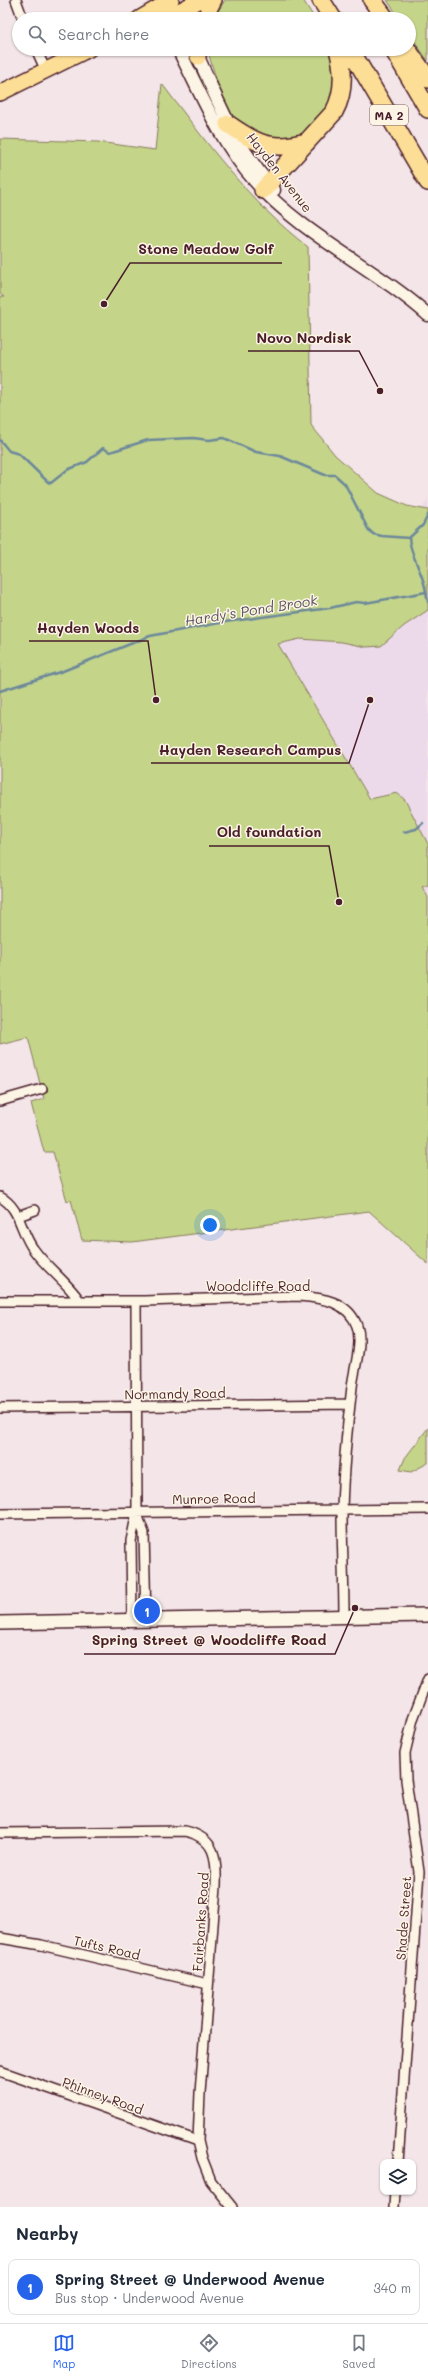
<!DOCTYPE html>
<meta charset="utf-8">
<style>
:root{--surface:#fff;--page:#f6f6f7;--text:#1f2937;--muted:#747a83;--line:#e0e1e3;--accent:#2563eb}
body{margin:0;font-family:Mali,sans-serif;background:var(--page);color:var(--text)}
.controls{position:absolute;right:12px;bottom:12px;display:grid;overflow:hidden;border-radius:8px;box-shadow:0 1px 3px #0004}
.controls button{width:36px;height:36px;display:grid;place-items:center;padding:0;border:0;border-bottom:1px solid var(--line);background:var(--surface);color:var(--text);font:20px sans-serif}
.you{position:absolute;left:210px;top:1225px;width:14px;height:14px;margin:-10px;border:3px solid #fff;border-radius:50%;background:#1a73e8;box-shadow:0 0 0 6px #1a73e833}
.badge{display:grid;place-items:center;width:26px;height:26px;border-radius:50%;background:var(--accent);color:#fff;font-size:13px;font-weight:700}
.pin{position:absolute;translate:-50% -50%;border:2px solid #fff;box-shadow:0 1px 4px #0006}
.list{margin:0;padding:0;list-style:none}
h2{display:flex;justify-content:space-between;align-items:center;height:52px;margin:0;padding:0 16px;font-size:17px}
h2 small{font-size:13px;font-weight:400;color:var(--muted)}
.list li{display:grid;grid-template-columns:26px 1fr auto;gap:12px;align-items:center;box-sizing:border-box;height:56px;margin:0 8px 8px;padding:0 8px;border:1px solid var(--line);border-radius:8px}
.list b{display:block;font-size:15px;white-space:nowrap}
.list p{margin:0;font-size:13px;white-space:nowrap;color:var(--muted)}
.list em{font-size:13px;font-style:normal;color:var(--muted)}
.icon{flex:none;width:22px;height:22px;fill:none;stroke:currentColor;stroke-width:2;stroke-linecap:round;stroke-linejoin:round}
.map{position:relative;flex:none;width:428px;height:2207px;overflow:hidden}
.search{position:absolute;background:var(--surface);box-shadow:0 1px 3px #0004;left:12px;right:12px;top:12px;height:44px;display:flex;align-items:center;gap:10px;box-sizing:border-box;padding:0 14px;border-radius:22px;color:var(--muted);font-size:15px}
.sheet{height:116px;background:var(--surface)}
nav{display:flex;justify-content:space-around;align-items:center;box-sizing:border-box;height:56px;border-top:1px solid var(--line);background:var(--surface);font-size:11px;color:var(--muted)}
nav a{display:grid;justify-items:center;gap:2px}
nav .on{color:var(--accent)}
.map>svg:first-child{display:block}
.built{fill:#ecdaea}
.green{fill:#c4d58a;stroke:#877a5a}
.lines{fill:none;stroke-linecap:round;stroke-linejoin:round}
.stream{stroke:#6d889b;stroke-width:2.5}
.minor-casing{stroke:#4a1f2b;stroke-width:12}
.tertiary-casing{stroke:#4a1f2b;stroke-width:15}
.secondary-casing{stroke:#4a1f2b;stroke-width:16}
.primary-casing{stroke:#4a1f2b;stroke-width:18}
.motorway-casing{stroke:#4a1f2b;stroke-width:20}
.minor{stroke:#fcf5e5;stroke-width:9}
.tertiary{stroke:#fcf5e5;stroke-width:12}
.secondary{stroke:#fcf5e5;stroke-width:13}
.primary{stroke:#fdde96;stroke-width:15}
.motorway{stroke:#fdde96;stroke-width:17}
.labels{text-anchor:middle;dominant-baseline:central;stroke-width:3;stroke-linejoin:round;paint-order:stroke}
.shield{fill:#fcf5e5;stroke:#7f5f63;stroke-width:1}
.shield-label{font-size:12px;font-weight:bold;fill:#4a1f2b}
.street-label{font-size:13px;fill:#4a1f2b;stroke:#fcf5e5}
.water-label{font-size:14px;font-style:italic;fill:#5c5463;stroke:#fcf5e5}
.leader{fill:none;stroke:#4a1f2b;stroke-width:1.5}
.callout-dot{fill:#4a1f2b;stroke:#fcf5e5;stroke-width:1.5}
.callout-label{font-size:14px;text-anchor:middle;font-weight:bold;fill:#4a1f2b;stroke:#fcf5e5;stroke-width:3;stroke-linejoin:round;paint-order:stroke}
</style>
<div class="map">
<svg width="428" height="2207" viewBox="0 0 428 2207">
<rect width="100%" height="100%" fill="#f3e5e8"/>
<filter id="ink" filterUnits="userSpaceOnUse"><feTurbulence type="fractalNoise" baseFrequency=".025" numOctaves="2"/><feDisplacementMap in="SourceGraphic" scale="8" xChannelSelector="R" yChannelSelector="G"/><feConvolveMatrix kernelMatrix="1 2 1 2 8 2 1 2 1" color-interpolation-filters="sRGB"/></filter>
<g filter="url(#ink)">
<path class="built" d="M428 500V897L236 573 402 537Z"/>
<path class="green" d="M225 0H303L315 19H213Z
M387 0H428V61L409 33V19H400Z
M207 49H333L339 78 332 103 320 123 294 140 265 142 237 125 222 98Z
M162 84C207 143 249 202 308 247L311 425 335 455 378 493 407 506 428 510V610L404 626 381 646 366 647 342 642 300 639 278 644 370 799 397 793 405 800 428 844V885L422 887 428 897V1264L369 1211 132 1242 82 1240 71 1200 67 1201 53 1152H44L31 1103 44 1099 28 1037 0 1044V297H4L0 294V139L98 142 155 150Z
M428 1428V1463L411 1472 400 1470 405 1458Z"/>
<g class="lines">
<path class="stream" d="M0 440 9 451 19 454 48 482 51 483 67 470 87 462 103 448 110 452 148 440 193 438 209 440 224 438 256 452 280 456 325 475H335L345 484 368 529 373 534 382 536 409 538
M426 592 428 602
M0 691 63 671 150 636 225 622 330 608 356 602 365 603 426 592C424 574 411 558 409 538L423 525 428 515
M404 832 416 829 423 823"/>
<g class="minor-casing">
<path id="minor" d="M16 0 23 19
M36 49 46 71
M0 1101 42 1089
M0 1197C21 1208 20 1232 34 1250 47 1268 66 1281 79 1300
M18 1216 35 1210
M0 1301H144L299 1296C322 1298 348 1301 357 1326 363 1343 354 1369 352 1387 347 1428 343 1469 342 1511 342 1546 344 1582 344 1617
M0 1408 350 1404
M0 1514 428 1509
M137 1514 144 1533 146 1621
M132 1621 131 1541 137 1512 136 1301
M0 1833 185 1831C216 1838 217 1859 216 1886L200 2093 198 2141 202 2158 211 2181 232 2207
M0 1938 41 1945 208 1984
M0 2071 198 2141
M398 2162 419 1872 406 1780 405 1753 413 1719 428 1679
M394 2207 395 2192"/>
</g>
<g class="tertiary-casing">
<path id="tertiary" d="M178 49C201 93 220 142 254 180 303 236 373 266 428 315
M195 50C220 105 233 143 274 190"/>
</g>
<g class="secondary-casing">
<path id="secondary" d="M0 1623 428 1615"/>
</g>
<g class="primary-casing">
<path id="primary" d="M139 19 171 0
M164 19 200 0
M204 19 214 0
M198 57 199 49
M0 93 89 49"/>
</g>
<g class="motorway-casing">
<path id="motorway" d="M321 0 333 19
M372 0 386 19
M350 49 428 182
M393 49 428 109
M407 49 428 79
M228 124C258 145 271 151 307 142
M263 190 334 112C345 92 344 71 338 49"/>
</g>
<use href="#minor" class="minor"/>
<use href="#tertiary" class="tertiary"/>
<use href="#secondary" class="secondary"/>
<use href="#primary" class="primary"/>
<use href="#motorway" class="motorway"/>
</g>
</g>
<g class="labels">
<rect class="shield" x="370" y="105" width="38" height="20" rx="3"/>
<g class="shield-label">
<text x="389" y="115">MA 2</text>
</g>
<g class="street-label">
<text transform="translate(280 172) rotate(52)">Hayden Avenue</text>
<text x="258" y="1285">Woodcliffe Road</text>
<text transform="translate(175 1393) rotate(-1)">Normandy Road</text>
<text transform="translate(214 1498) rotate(-1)">Munroe Road</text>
<text transform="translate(403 1918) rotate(-86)">Shade Street</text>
<text transform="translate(200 1922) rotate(-86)">Fairbanks Road</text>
<text transform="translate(107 1947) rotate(13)">Tufts Road</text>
<text transform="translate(103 2095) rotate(20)">Phinney Road</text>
</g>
<g class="water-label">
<text transform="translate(251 610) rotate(-9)">Hardy's Pond Brook</text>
</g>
</g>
<path class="leader" d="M104 304L130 263H282M380 391L359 351H248M156 700L148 641H29M370 700L349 763H151M339 902L329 846H209M355 1608L335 1654H84"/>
<g class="callout-dot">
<circle cx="104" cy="304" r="4"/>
<circle cx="380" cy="391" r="4"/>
<circle cx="156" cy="700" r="4"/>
<circle cx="370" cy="700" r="4"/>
<circle cx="339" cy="902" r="4"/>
<circle cx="355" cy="1608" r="4"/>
</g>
<g class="callout-label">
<text x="206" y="254">Stone Meadow Golf</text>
<text x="304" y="343">Novo Nordisk</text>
<text x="88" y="633">Hayden Woods</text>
<text x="250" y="755">Hayden Research Campus</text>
<text x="269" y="837">Old foundation</text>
<text x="209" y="1645">Spring Street @ Woodcliffe Road</text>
</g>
</svg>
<div class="controls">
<button><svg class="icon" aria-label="layers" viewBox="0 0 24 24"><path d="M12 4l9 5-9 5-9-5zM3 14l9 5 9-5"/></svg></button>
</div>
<div class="you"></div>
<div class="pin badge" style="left:147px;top:1611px">1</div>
<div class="search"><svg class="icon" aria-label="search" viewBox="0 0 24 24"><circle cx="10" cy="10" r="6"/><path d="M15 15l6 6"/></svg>Search here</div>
</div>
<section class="sheet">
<h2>Nearby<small></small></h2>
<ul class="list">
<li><span class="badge">1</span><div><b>Spring Street @ Underwood Avenue</b><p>Bus stop · Underwood Avenue</p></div><em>340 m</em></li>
</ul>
</section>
<nav>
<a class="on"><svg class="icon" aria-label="map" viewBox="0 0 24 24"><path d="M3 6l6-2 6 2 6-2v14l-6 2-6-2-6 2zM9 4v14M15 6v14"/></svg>Map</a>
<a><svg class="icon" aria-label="directions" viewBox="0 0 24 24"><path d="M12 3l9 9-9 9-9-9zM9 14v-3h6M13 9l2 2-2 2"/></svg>Directions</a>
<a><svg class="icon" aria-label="saved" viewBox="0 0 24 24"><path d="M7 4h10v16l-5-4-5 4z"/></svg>Saved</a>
</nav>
